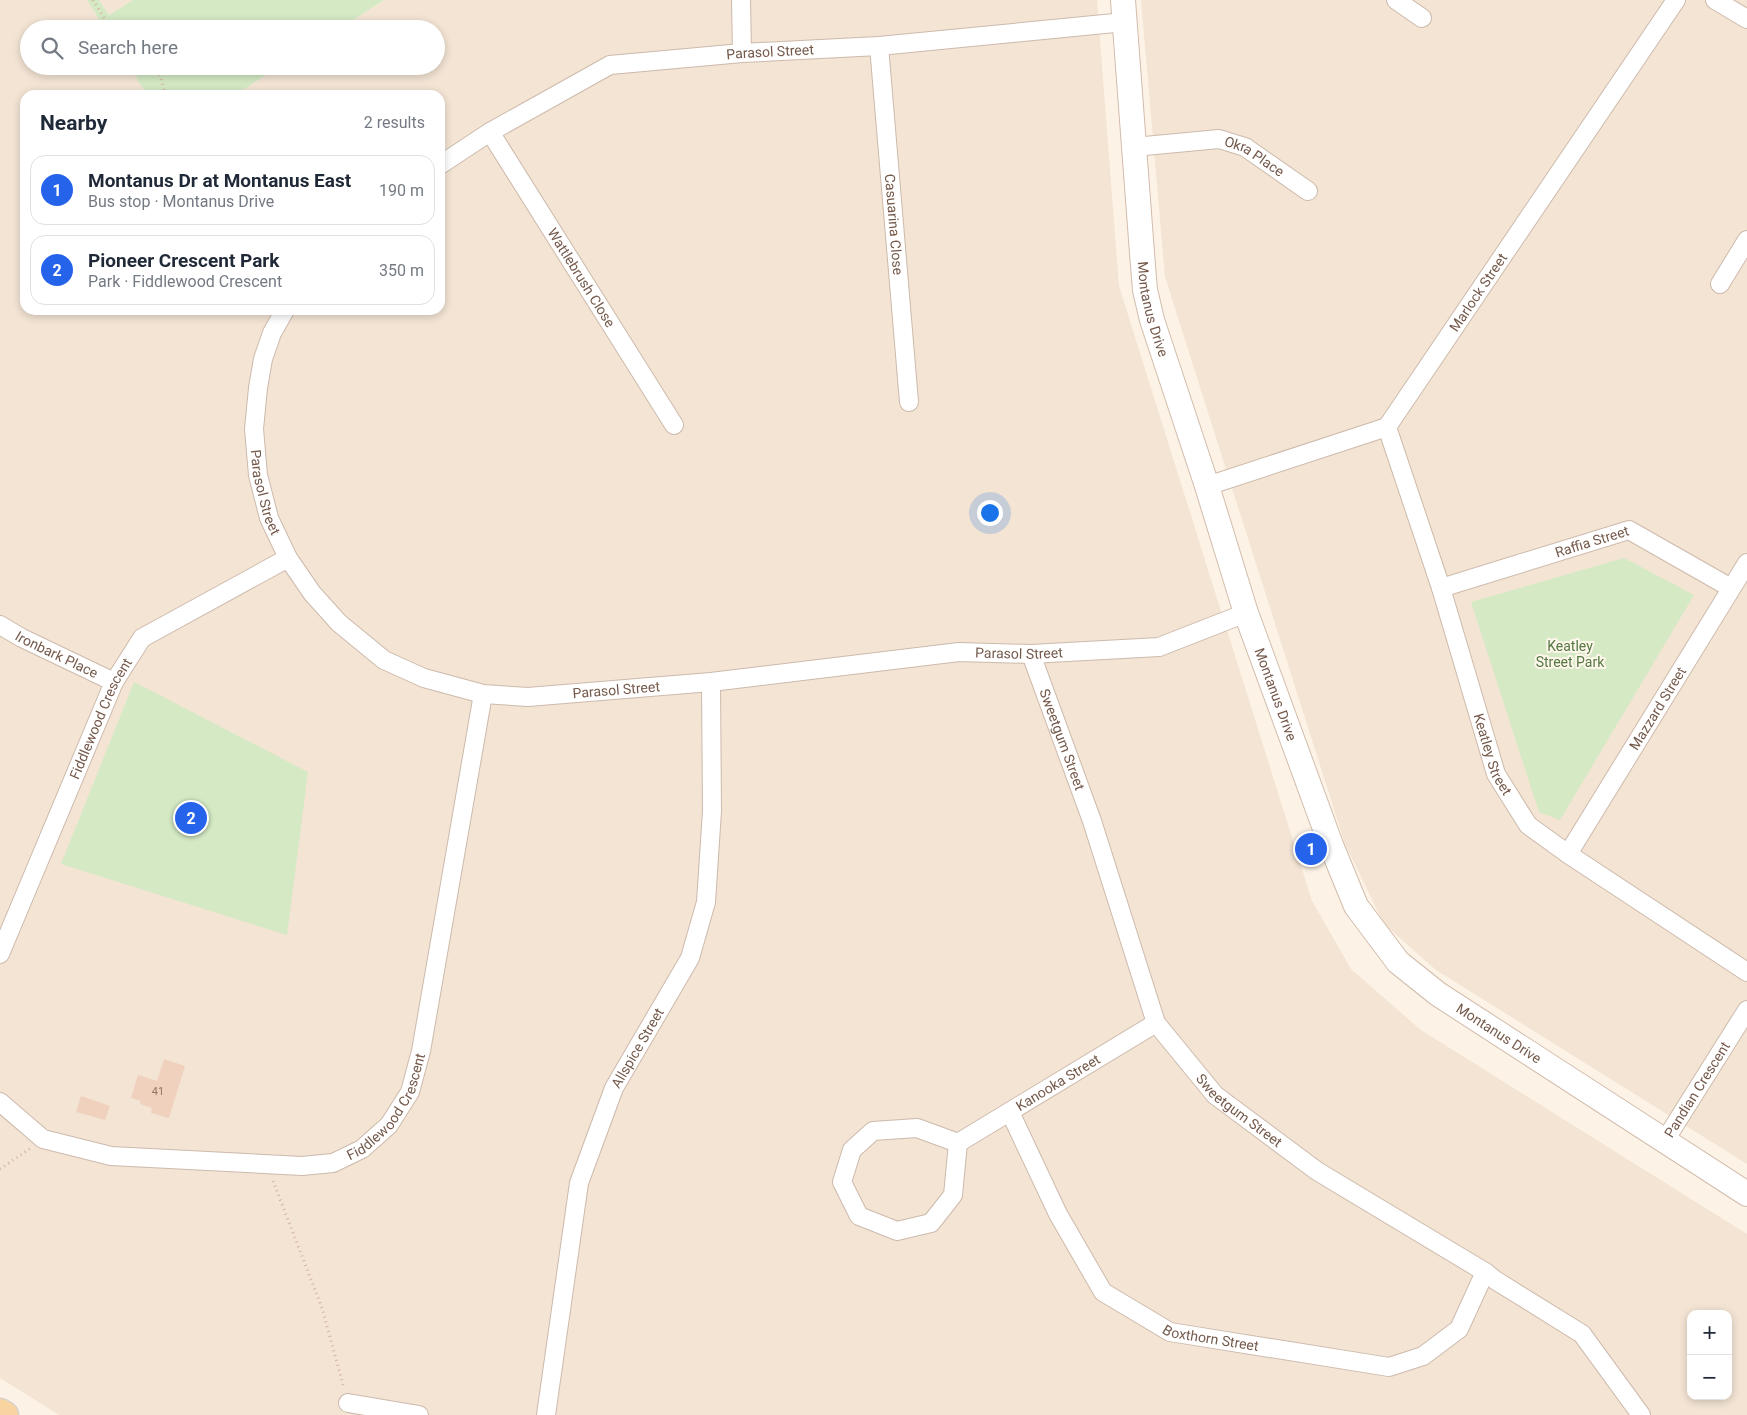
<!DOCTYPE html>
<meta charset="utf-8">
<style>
:root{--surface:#fff;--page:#f2f2f3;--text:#1f2937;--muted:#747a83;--line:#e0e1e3;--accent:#2563eb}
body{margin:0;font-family:Roboto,sans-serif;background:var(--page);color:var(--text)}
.controls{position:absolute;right:15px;bottom:15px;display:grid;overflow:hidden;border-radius:10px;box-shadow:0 2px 8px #0003}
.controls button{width:45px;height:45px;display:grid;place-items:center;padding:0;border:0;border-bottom:1px solid var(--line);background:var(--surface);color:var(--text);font:25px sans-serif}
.you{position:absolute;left:989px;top:512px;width:18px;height:18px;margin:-12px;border:4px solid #fff;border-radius:50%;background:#1a73e8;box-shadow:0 0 0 8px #1a73e833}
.badge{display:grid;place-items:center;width:32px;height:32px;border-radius:50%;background:var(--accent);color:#fff;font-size:16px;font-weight:700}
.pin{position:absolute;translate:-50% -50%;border:2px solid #fff;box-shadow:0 1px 5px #0006}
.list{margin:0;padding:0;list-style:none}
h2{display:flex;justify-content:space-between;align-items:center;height:65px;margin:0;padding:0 20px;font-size:21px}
h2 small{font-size:16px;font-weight:400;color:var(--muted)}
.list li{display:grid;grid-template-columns:32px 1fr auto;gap:15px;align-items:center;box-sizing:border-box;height:70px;margin:0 10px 10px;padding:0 10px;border:1px solid var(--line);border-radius:15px}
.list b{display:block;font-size:19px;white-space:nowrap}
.list p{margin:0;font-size:16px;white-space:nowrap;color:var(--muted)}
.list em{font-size:16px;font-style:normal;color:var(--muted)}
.icon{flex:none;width:28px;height:28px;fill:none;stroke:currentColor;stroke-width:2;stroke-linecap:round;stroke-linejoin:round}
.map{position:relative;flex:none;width:1747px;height:1415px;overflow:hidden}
.search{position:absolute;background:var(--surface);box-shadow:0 2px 8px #0003;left:20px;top:20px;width:425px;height:55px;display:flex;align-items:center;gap:12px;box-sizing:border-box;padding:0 18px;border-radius:28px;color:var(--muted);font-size:19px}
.panel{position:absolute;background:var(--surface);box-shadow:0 2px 8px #0003;left:20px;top:90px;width:425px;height:225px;border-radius:15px}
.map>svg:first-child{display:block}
.residential{fill:#f3e4d4;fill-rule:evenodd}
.green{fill:#d4e9c4}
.building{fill:#f0d1be}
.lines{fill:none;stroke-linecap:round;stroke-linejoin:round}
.street-casing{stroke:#cdbaac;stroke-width:20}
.secondary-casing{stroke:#d2bcac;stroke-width:26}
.primary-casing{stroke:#d8d1cd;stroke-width:29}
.path{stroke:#d5b4a1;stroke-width:3;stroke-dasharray:1 4;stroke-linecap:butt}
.street{stroke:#fff;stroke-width:18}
.secondary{stroke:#fff;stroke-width:24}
.primary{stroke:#f8d5a0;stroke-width:26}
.labels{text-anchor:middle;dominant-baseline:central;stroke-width:4;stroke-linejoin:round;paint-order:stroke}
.number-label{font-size:11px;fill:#937768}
.street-label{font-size:14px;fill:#74594b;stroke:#fff7ec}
.park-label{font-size:14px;fill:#547943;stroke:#fff7ec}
</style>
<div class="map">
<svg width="1747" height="1415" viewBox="0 0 1747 1415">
<rect width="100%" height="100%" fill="#fcf3e6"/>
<path class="residential" d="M0 0H87L105 29H29V66H129L147 95H25V310H440V95H235L280 66H436V29H339L384 0H1097L1119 286 1312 901 1351 969 1421 1030 1747 1234V1415H59L0 1378ZM1691 1314H1728V1396H1691Z
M99 0H133L109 15Z
M1141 0H1747V1164L1436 970 1384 924 1345 844 1165 277Z"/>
<path class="green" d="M87 0H99L109 15 133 0H384L339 29H105Z
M129 66H280L235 95H147Z
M1624 558 1694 595 1560 820 1539 812 1471 602Z
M134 682 308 772 287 935 61 864Z"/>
<path class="building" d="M164 1059 185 1066 169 1118 151 1113 152 1108 140 1104 141 1101 131 1098 138 1075 157 1081Z
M81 1096 110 1106 105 1120 76 1112Z"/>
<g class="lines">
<g class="street-casing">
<g id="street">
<path d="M741 0 742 53"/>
<path d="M1396 0 1422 18"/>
<path d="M1715 0 1747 19"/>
<path id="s1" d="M879 46 909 402"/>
<path id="s2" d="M490 132 674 425"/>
<path id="s3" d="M1134 147 1219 139 1245 147 1308 191"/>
<path id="s4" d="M440 165 490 132 610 65 742 53 879 46 1125 22"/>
<path d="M1720 284 1747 240"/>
<path id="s5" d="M285 310 272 333 263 359 258 388 254 429 258 475 269 518 288 558 312 593 339 623 384 660 424 678 483 694 528 697 711 682 959 652 1031 654 1159 647 1246 613"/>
<path id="s6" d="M1387 427 1441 588 1496 774 1528 825 1568 854 1747 972"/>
<path id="s7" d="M1207 486 1387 427 1676 0"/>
<path id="s8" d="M1441 588 1629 530 1731 588"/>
<path id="s9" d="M0 625 22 638 114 682"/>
<path id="s10" d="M1031 654 1092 821 1156 1023 1215 1095 1317 1171 1485 1272 1495 1280 1582 1334 1641 1415"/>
<path id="s11" d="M1568 854 1747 563"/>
<path id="s12" d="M0 954 114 682 142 638 288 558"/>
<path id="s13" d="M0 1102 43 1139 111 1156 302 1166 333 1163 362 1149 389 1125 410 1092 421 1051 483 694"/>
<path id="s14" d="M1010 1112 1058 1214 1103 1292 1170 1332 1389 1367 1423 1356 1459 1329 1485 1272"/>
<path id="s15" d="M1664 1142 1747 1010"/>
<path id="s16" d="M958 1143 953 1195 931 1223 897 1231 859 1216 842 1182 852 1150 873 1131 917 1128 958 1143 1156 1023"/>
<path d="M348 1403 419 1415"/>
<path id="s17" d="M546 1415 579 1183 614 1088 690 958 706 902 712 811 711 682"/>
</g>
</g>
<g class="secondary-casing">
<g id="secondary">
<path id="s18" d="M1123 0 1142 253 1145 290 1152 320 1207 486 1246 613 1331 845 1356 906 1398 962 1438 994 1747 1194"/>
</g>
</g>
<g class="primary-casing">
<path id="primary" d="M0 1412 5 1415"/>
</g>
<path class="path" d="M93 0 106 21 117 29
M154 66 161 78 165 95
M0 1169 31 1148
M273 1181 322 1308 344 1388"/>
<use href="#street" class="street"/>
<use href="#secondary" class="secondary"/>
<use href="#primary" class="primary"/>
</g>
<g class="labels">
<g class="number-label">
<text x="158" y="1091">41</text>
</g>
<g class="street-label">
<text stroke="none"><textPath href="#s4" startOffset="358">Parasol Street</textPath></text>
<text stroke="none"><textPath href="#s3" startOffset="125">Okra Place</textPath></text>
<text stroke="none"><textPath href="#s1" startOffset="179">Casuarina Close</textPath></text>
<text stroke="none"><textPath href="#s2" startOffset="172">Wattlebrush Close</textPath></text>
<text stroke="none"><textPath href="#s7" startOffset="352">Marlock Street</textPath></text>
<text stroke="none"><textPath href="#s18" startOffset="311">Montanus Drive</textPath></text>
<text stroke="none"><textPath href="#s5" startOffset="189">Parasol Street</textPath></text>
<text stroke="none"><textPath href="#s8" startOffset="158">Raffia Street</textPath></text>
<text stroke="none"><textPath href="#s5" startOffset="1044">Parasol Street</textPath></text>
<text stroke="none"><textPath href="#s9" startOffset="64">Ironbark Place</textPath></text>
<text stroke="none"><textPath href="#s5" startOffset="639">Parasol Street</textPath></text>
<text stroke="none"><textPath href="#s18" startOffset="716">Montanus Drive</textPath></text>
<text stroke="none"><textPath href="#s11" startOffset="171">Mazzard Street</textPath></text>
<text stroke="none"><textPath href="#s12" startOffset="256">Fiddlewood Crescent</textPath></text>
<text stroke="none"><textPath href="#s10" startOffset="91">Sweetgum Street</textPath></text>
<text stroke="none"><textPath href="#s6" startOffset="344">Keatley Street</textPath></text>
<text stroke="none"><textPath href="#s18" startOffset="1136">Montanus Drive</textPath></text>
<text stroke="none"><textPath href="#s17" startOffset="382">Allspice Street</textPath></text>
<text stroke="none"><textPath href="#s16" startOffset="468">Kanooka Street</textPath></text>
<text stroke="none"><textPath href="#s15" startOffset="62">Pandian Crescent</textPath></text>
<text stroke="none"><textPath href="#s13" startOffset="431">Fiddlewood Crescent</textPath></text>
<text stroke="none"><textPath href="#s10" startOffset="511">Sweetgum Street</textPath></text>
<text stroke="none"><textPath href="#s14" startOffset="322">Boxthorn Street</textPath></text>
</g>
<g class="park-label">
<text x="1570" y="646">Keatley<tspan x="1570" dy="16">Street Park</tspan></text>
</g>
</g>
</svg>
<div class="controls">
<button>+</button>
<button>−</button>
</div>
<div class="you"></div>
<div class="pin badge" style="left:1311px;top:849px">1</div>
<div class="pin badge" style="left:191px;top:818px">2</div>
<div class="search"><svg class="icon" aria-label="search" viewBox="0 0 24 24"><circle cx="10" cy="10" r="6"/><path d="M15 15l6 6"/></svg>Search here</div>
<section class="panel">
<h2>Nearby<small>2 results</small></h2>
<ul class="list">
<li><span class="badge">1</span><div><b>Montanus Dr at Montanus East</b><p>Bus stop · Montanus Drive</p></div><em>190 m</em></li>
<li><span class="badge">2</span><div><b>Pioneer Crescent Park</b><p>Park · Fiddlewood Crescent</p></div><em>350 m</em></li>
</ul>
</section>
</div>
